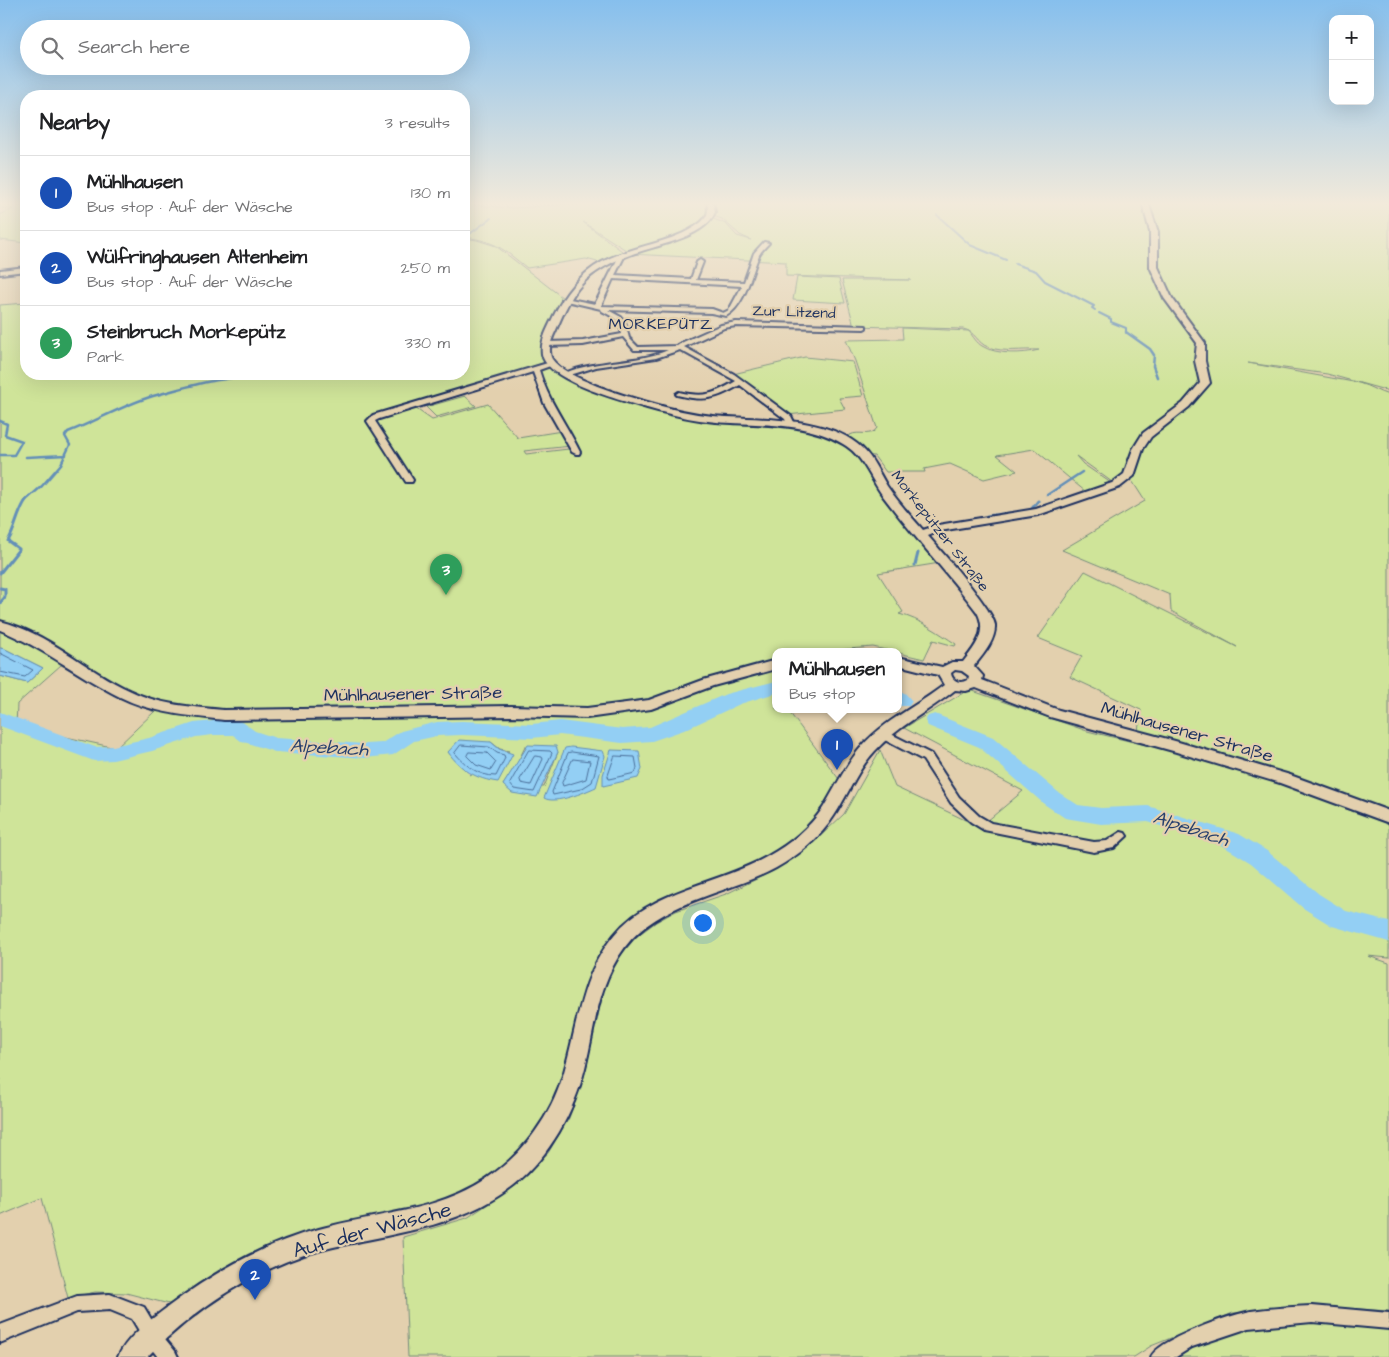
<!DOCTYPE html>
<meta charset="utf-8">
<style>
:root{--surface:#fff;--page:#f6f6f6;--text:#202124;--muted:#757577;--line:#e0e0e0;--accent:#d1495b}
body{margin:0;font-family:"Architects Daughter",sans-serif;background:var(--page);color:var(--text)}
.controls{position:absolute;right:15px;top:15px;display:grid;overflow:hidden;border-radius:10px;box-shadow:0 5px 20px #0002}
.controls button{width:45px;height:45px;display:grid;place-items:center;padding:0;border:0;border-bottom:1px solid var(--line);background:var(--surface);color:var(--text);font:25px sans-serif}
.you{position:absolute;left:702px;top:922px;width:18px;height:18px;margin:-12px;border:4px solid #fff;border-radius:50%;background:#1a73e8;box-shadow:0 0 0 8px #1a73e833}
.badge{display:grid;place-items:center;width:32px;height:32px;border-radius:50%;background:var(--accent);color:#fff;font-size:16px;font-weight:700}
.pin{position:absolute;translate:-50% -41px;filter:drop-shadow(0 1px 2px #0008)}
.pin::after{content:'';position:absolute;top:26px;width:18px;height:15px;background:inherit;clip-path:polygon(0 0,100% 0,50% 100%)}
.popup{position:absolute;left:772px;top:648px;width:130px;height:65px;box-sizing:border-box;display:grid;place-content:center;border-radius:10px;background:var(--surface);filter:drop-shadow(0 1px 4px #0005);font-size:16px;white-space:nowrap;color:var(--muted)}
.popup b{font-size:19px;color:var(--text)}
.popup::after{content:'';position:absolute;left:50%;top:100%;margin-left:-10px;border:10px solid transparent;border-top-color:var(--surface)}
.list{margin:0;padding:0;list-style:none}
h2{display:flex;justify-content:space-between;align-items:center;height:65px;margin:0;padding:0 20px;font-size:21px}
h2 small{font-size:16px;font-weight:400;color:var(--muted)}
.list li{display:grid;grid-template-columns:32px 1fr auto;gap:15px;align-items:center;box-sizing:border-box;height:75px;padding:0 20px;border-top:1px solid var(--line)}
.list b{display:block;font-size:19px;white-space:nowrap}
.list p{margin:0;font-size:16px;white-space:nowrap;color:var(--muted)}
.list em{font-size:16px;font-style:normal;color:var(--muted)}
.icon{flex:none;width:28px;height:28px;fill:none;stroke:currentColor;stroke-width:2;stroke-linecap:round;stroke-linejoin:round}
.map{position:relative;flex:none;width:1389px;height:1357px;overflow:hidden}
.search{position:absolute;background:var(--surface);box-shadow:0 5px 20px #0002;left:20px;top:20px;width:450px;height:55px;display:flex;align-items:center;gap:12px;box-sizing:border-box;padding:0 18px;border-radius:28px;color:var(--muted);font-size:19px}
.panel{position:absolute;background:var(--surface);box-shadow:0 5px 20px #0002;left:20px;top:90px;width:450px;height:290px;border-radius:20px}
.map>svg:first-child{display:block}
.green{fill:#cfe499;stroke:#758a7c;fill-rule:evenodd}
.water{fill:#93cff4;stroke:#638fb8}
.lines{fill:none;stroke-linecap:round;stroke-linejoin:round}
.shore{stroke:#4b6f9a;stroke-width:1}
.stream-far2{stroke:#638fb8;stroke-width:2}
.stream-far1{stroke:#638fb8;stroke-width:2.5}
.stream{stroke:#638fb8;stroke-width:3}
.river{fill:#93cff4;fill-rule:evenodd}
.street-casing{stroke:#1b2f5e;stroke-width:4}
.secondary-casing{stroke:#1b2f5e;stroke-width:4}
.street{fill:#e3d0ae;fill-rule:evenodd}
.secondary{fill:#e3d0ae;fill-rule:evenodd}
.labels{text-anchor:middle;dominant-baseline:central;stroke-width:4.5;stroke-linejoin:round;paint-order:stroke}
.far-street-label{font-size:15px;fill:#1b2f5e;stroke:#e3d0ae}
.far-quarter-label{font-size:16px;letter-spacing:1px;fill:#1b2f5e;stroke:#e3d0ae}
.street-label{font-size:18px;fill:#1b2f5e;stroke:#e3d0ae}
.water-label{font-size:19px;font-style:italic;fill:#273f6d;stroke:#e3d0ae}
.near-street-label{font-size:21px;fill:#1b2f5e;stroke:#e3d0ae}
</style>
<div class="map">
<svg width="1389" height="1357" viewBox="0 0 1389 1357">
<rect width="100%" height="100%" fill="#e3d0ae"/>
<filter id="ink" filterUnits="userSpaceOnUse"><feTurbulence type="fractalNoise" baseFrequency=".02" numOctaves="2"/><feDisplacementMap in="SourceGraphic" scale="10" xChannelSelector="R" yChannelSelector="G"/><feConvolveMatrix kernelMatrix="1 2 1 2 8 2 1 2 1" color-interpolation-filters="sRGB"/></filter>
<g filter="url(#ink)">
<path class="green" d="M601 202H706C710 210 709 217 702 223 689 235 648 245 629 252L583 222 622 251V255L601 263 586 259 527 268C503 249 496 241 464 237V204L513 208Z
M712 202H1389V391L1327 374 1248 363 1359 383C1370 386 1378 392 1389 395V813L1263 767 1138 731 1141 710 1070 677 1082 656 1038 638 1085 571 1237 647 1171 611 1170 595 1062 550 1145 501 1129 476 1128 465 1123 474 1112 482 1076 456 1083 464 1111 483 1086 492 1034 449 997 455 1017 471 984 479 950 464 924 469 925 472H886L874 456 866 455 848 439 850 435C859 430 871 438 877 428L855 361 846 340 903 339 902 328 969 331C973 337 977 343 982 346 996 355 1024 354 1039 350 1022 349 1004 353 988 347 977 343 975 331 963 329L854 326 842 280H911L786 276V262L630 254 694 231 711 218 726 224 737 236 751 240 740 235 722 219 713 216Z
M0 204H26V243L0 240V215L13 209 0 208Z
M464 238 477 240 496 246 563 298C554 317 534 342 546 362L412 406 432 420 488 404 518 438 562 431 571 446 524 451 526 454 577 448 569 430 551 405 537 372 549 366 564 376 668 414 737 423 792 426 825 435 842 443 855 452 940 563 878 573 903 612 899 614C920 619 939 633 956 644L955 646 933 640 924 659 873 647 836 650V651H776V709H787L841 782 803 834 772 857 618 936 565 1079 529 1149 461 1198 266 1251 169 1304 126 1293 95 1292 68 1298 42 1198 0 1216V676L27 683 43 668 5 649 0 648V305L26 303V374H464ZM61 665 154 712 116 748 16 726 17 704ZM491 742 500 749 509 751 470 775 448 752ZM525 747 558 752 544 787 503 785 516 766Z
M797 277 839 279 845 303 793 300Z
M805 357 853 362 863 396 839 398 845 409 787 415 733 374Z
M465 396 476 406 436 417 426 407Z
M970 690 1087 731 1188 755 1283 784 1389 820V958L1368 956 1389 963V1311L1329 1307 1233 1313 1151 1346 1134 1357H408L403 1237 467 1218 518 1184 548 1153 569 1118 584 1077 606 980 621 955 637 936 656 922 676 911 726 894 773 871 811 845 844 814 880 750 895 787 980 827 1023 791 904 728 963 693Z
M1313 1319 1389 1327V1357H1171C1216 1330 1261 1325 1313 1319Z"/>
<path class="water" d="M0 648 5 649 43 668 27 683 0 676Z
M459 740 491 742 499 749 513 754 498 782C476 779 461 770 448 752Z
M528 745 556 746 558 752 537 797 512 793 503 785Z
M571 747 603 751 605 756 596 787C585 792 555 805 544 798L565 748Z
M611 750 639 751 642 769 638 778 603 786V775Z"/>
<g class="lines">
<path class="shore" d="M0 653 33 670 25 677 0 672
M461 745 489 747 497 753 504 755 505 758 496 776C478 776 466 766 455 753Z
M529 750 550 751 552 753 534 792 514 789 510 784Z
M469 752 487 753 496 762 491 770 476 765 467 756Z
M572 752 599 756 592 782 581 789 553 795 552 792 568 753Z
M535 756 542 757 543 759 531 785 521 783 520 780Z
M615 756 635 757 637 768 635 773 609 779 608 776Z
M573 759 590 761 586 779 563 786 562 783Z"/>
<path class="stream-far2" d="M937 215 970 245 1006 260
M467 236 491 218
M464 241 465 239
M1015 264 1036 271 1045 281 1094 306 1092 308 1095 310
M1099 313 1111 319V322L1126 328V333"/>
<path class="stream-far1" d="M1126 332 1150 349 1154 355 1153 366 1157 377
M0 421 7 424 5 435 22 441 14 455H0
M26 457 66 455
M1047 495 1082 472
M25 501 42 486 61 464 70 445 65 436 68 432C97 421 123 405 153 396 173 391 193 384 213 381 225 379 232 379 243 374"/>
<path class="stream" d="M1031 510 1038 501
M987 516 1010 513
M915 565 918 553
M0 573 19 549 8 541C16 528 17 513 26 500
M0 588 5 589V597L0 603"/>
<path class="river" d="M776 681V693L740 704 684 730 652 741 622 743 560 735 532 738 462 735 437 736 414 741 393 755 365 758 275 752 241 741 233 735H213L196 737 152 751 113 760 94 761 0 726V712L95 747 113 746 149 738 194 723 213 721H237L244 723 255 731 276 738 365 744 382 743 401 731 437 722 462 721 532 724 560 721 622 729 650 727 726 694Z
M898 692 905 693 912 701 909 706H898Z
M935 714 993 737 1058 792 1078 805 1101 808 1148 806 1239 834 1267 851 1319 894 1346 911 1389 922V942L1332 926 1303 908 1251 863 1223 846 1148 822 1101 824 1065 818 1044 804 979 747 928 726 925 721 928 716Z"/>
<g class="street-casing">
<path id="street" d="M764 242 769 243C765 247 761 251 759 255 751 274 745 306 726 316L711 313 608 310 621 317 625 322 629 338 638 347 677 346 683 342 721 325 736 322 866 326V328L864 329 736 326 724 328 684 347 734 374 791 416 795 424 794 426H788L785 419 740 385C716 399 705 402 677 395L676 394 679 392C705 398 714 394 736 381L680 350 656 358 596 367 567 376 564 374 565 373C598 359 635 364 668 350H634L623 337 583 345 546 346 543 344 546 342 583 341 622 334C619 319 615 318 602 311L601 309 562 300 565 298 595 304 620 254 625 255 615 275 691 279 697 262 700 260 703 262 696 280 744 282 754 253ZM613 279 742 286 729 310 723 313 712 309 601 306Z
M551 362 554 364 553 365 539 370C548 401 566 423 580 452L579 454H576L572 452 544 403 533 372 379 419 375 421 413 480 412 482H406L367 421 373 415Z
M883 730 931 754 959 797 979 816 991 823 1094 842 1107 841 1121 832 1125 833 1127 836 1114 848 1094 852 984 830 971 822 951 803 923 760 879 737 878 734 879 731Z
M110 1294 144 1307 157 1329 175 1351 178 1357H158L145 1341 132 1319 110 1310 77 1312 0 1343V1325L77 1296Z
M1312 1306 1389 1313V1329L1312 1322 1249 1328 1192 1347 1176 1357H1151C1159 1339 1230 1315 1251 1311 1271 1308 1292 1307 1312 1306Z"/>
</g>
<g class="secondary-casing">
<path id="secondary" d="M5 202H26V205Z
M707 202H713L715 212C706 238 652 246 630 255 614 261 600 268 587 279 572 292 564 312 556 330 552 338 547 350 552 359 564 378 628 397 651 403 671 409 692 414 713 416 758 420 827 415 862 448 873 458 879 473 887 486 897 501 910 515 923 530L938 525 1036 509 1112 483 1124 474 1133 449 1143 433 1183 403 1200 383 1195 361 1197 343 1164 298 1150 267V232L1142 202H1148L1158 232V267L1172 298 1205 343V361L1210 383 1189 407 1151 437 1143 449 1134 476 1120 487 1038 515 940 531 928 536C941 551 993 609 995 625 996 640 983 655 974 666L983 676 982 680 1059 710 1175 741 1290 775 1389 811V823L1280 783 1173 751 1050 717 976 688 966 691 955 690C929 711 898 726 875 751 857 770 848 795 834 816 820 838 799 855 776 868 728 894 660 901 625 947 597 985 596 1024 585 1068 574 1112 550 1156 514 1185 457 1230 388 1233 321 1250 256 1267 193 1310 147 1357H118C127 1336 152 1319 169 1306 214 1272 266 1243 319 1229 376 1213 436 1212 486 1179 524 1154 552 1115 564 1072 578 1023 581 975 614 935 651 889 720 884 768 856 790 844 809 828 823 808 836 787 846 764 862 746 885 720 917 706 944 685L938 675 898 665V657L942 667 952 662H963C975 647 988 632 977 612 947 572 913 536 883 496 870 478 863 455 843 444 809 424 769 425 732 423 702 422 675 416 647 408 623 401 546 381 542 354 540 341 548 328 553 317 565 293 579 275 602 262 632 245 673 244 700 223 708 217 709 211 707 202ZM955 670 962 671 969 676 968 680C962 684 952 682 951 673Z
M26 267V271L0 274V270Z
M0 621C49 633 86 671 131 691 160 705 192 707 224 710L511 706 587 708 649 700 703 680 776 660V669L713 686 651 709 587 718 511 716 224 720C189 716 152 713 120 697 78 676 44 648 0 630Z"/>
</g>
<use href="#street" class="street"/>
<use href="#secondary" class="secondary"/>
</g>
</g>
<linearGradient id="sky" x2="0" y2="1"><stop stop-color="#86bfed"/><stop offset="0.52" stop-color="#f2eadb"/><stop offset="1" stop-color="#f2eadb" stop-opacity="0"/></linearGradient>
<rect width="1389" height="392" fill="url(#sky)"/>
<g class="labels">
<g class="far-street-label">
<text transform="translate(794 312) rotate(2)">Zur Litzend</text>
<text transform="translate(940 531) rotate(52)">Morkepützer Straße</text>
</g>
<g class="far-quarter-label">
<text x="661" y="324">MORKEPÜTZ</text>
</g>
<g class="street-label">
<text transform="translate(413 694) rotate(-1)">Mühlhausener Straße</text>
<text transform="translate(1187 732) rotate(16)">Mühlhausener Straße</text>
</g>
<g class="water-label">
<text transform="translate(329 748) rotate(3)">Alpebach</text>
<text transform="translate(1191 829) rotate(18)">Alpebach</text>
</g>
<g class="near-street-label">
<text transform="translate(372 1230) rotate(-15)">Auf der Wäsche</text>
</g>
</g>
</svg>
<div class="controls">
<button>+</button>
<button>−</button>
</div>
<div class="you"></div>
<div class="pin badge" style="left:837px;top:770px;background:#1a4fb4">1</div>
<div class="popup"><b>Mühlhausen</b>Bus stop</div>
<div class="pin badge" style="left:255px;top:1300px;background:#1a4fb4">2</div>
<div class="pin badge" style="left:446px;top:595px;background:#2e9e5b">3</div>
<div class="search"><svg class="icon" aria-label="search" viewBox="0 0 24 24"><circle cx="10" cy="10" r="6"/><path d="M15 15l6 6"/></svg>Search here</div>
<section class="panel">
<h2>Nearby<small>3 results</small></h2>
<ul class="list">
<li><span class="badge" style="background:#1a4fb4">1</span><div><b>Mühlhausen</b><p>Bus stop · Auf der Wäsche</p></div><em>130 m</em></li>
<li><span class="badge" style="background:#1a4fb4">2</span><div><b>Wülfringhausen Altenheim</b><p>Bus stop · Auf der Wäsche</p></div><em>250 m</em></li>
<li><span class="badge" style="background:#2e9e5b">3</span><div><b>Steinbruch Morkepütz</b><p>Park</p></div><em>330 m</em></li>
</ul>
</section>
</div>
